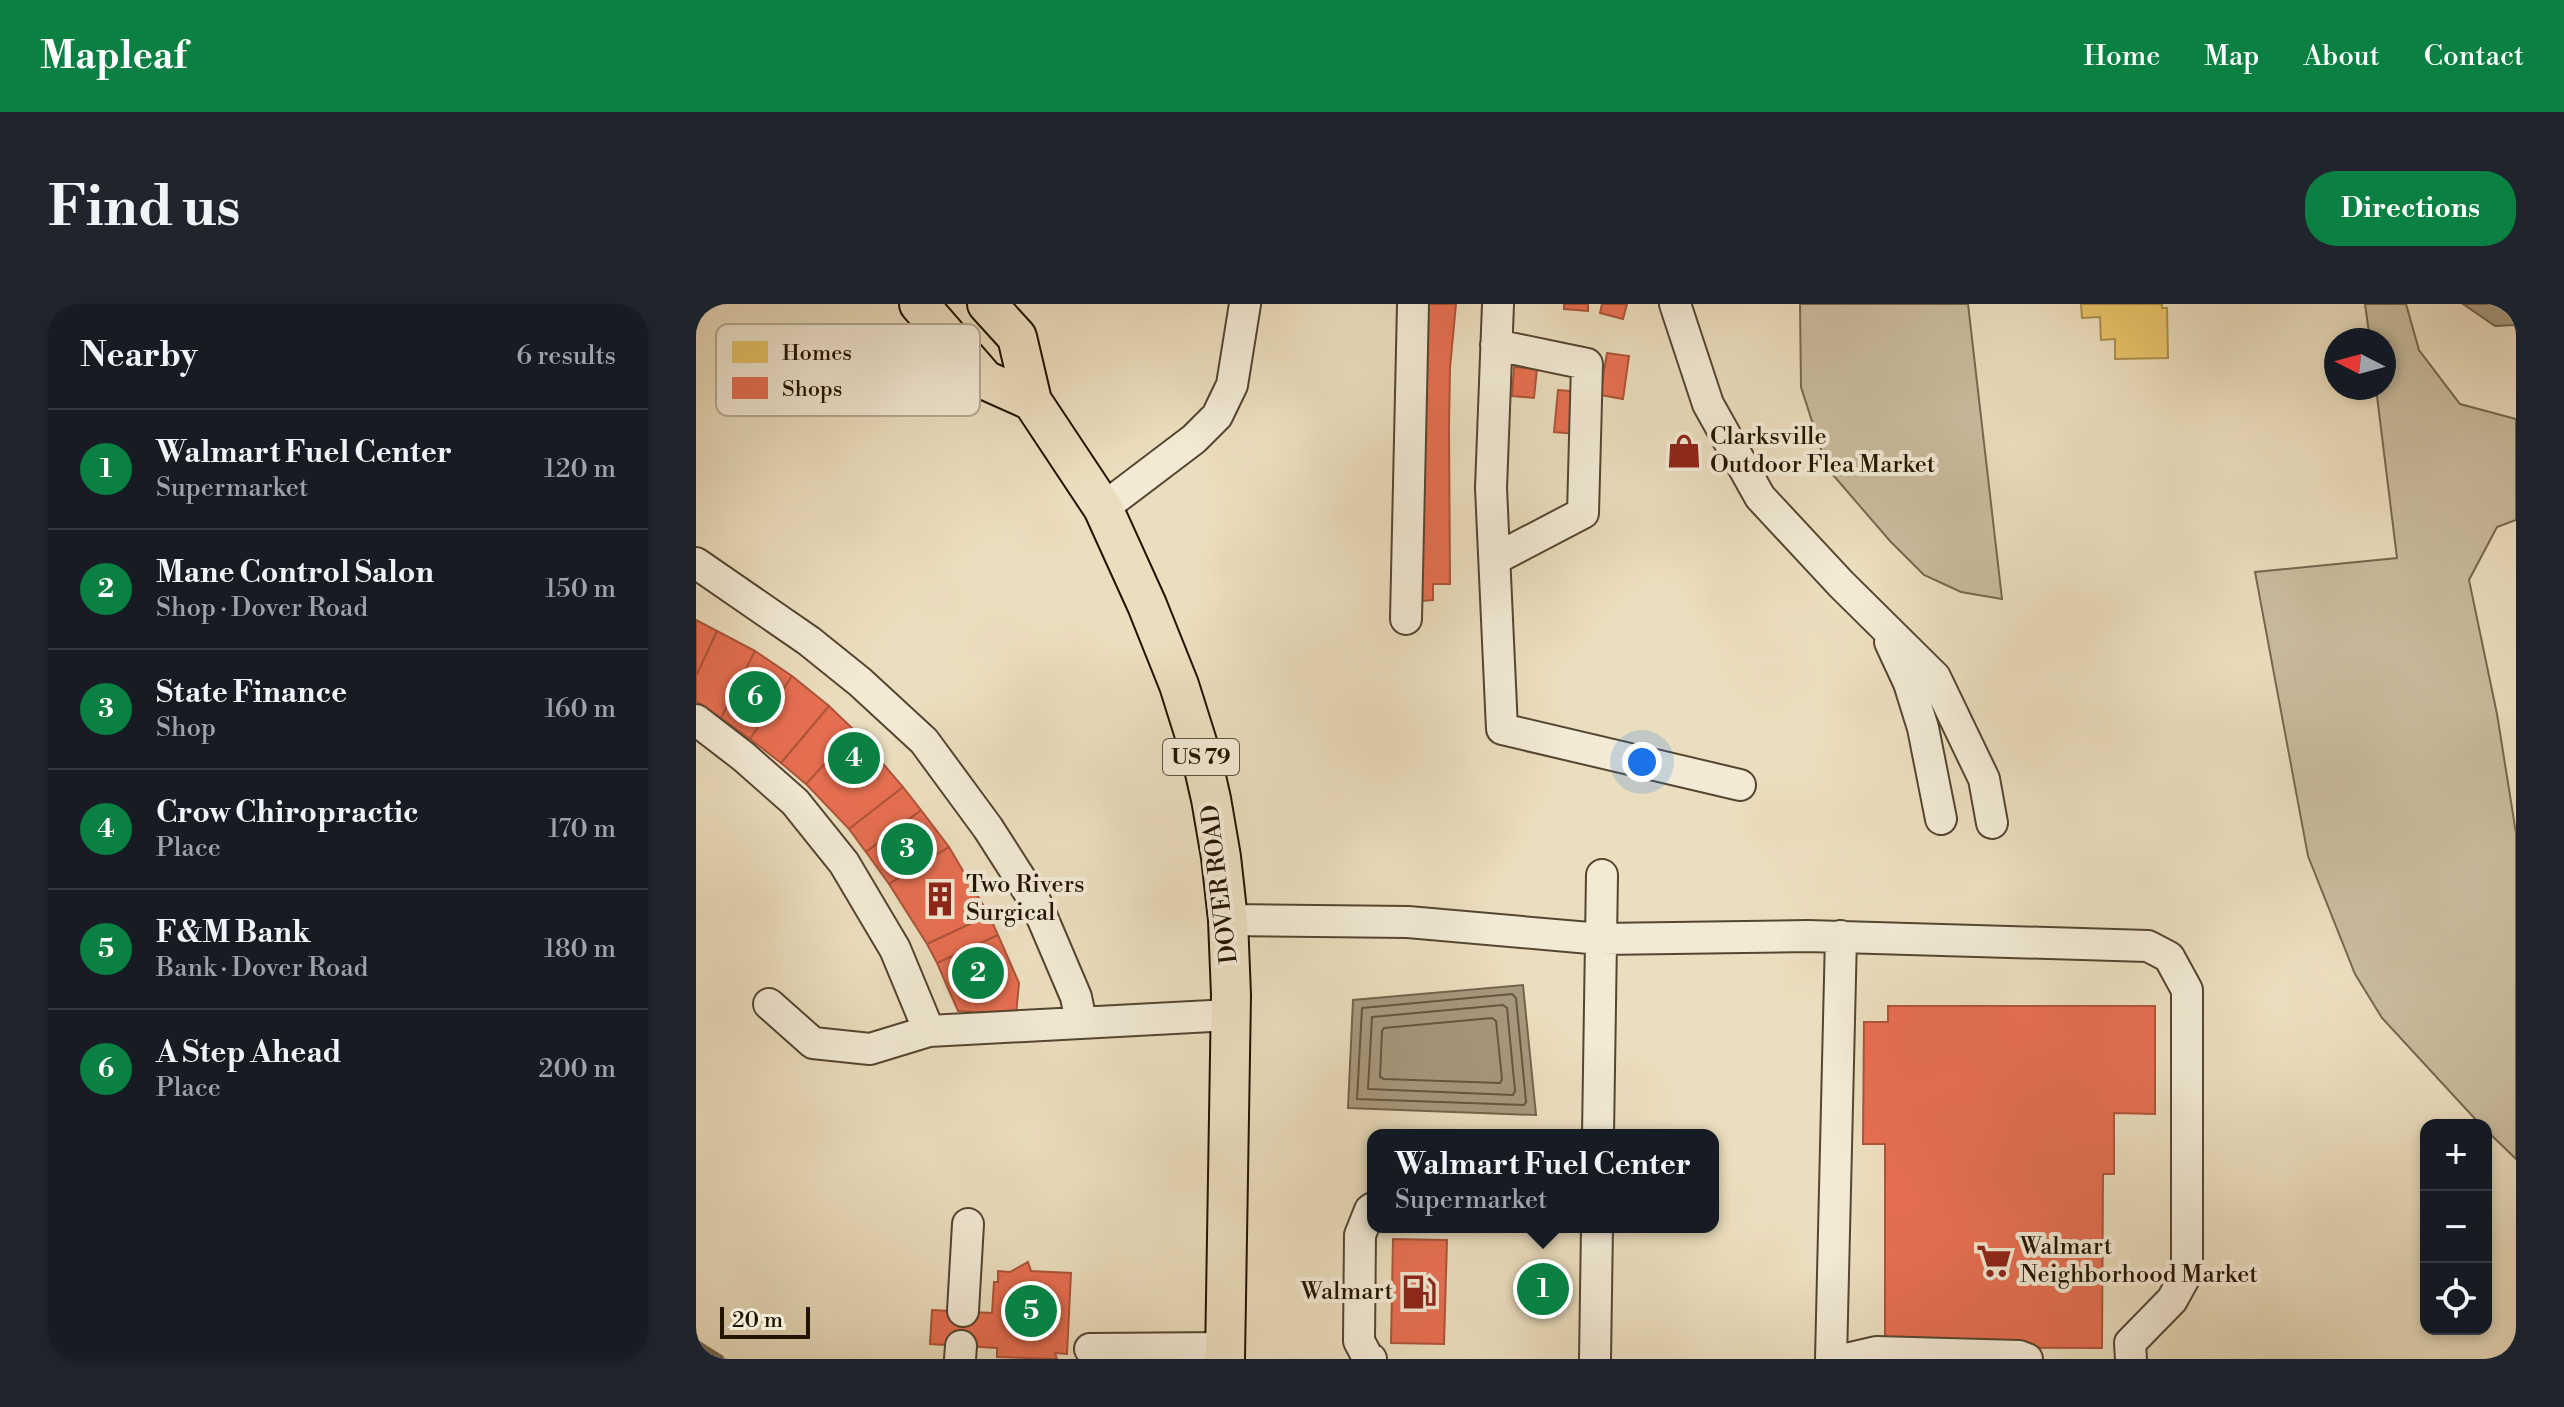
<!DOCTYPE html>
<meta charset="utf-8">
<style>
:root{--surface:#171b24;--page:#20242c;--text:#f1f3f6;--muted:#9ea1a6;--line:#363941;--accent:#0b8043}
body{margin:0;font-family:"Libre Bodoni",serif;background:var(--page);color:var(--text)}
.controls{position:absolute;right:24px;bottom:24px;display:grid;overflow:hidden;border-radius:16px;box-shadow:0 4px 12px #0003}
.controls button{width:72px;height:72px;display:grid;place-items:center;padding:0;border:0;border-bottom:2px solid var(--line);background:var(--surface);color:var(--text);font:40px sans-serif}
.compass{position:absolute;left:1628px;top:24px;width:72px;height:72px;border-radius:50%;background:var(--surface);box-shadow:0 4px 12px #0003;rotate:276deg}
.scale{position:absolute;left:24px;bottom:20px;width:90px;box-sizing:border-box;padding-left:8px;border:4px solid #221401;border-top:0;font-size:22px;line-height:28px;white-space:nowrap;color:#221401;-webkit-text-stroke:6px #f2ead5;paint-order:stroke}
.you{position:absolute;left:946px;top:458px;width:28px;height:28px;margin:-20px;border:6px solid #fff;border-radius:50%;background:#1a73e8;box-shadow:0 0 0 12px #1a73e833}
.badge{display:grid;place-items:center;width:52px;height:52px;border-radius:50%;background:var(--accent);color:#fff;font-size:26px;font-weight:700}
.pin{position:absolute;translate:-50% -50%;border:4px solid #fff;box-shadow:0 2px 8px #0006}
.popup{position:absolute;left:671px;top:825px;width:352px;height:104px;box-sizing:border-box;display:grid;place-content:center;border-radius:16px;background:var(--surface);filter:drop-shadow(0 2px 6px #0005);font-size:26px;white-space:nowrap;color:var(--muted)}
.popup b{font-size:30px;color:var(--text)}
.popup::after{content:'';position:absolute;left:50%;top:100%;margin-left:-16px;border:16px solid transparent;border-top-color:var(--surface)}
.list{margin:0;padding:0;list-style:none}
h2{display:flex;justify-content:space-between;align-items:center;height:104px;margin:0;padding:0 32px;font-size:34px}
h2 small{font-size:26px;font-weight:400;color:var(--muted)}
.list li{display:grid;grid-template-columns:52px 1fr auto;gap:24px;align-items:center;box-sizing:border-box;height:120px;padding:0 32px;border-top:2px solid var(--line)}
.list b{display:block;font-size:30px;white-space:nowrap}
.list p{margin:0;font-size:26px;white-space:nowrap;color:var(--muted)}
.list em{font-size:26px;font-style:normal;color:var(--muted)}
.icon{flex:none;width:44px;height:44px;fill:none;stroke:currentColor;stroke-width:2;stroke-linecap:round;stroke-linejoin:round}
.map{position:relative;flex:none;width:1820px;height:1055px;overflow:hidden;border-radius:32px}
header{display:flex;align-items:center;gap:48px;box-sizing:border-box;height:112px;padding:0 40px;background:var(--accent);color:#fff}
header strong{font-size:38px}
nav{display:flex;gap:44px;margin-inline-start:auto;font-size:28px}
.intro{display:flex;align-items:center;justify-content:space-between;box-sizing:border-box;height:192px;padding:0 48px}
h1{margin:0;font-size:56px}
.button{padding:20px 36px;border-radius:32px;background:var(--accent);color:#fff;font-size:28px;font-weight:700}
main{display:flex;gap:48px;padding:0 48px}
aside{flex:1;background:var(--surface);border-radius:32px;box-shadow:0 4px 12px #0003}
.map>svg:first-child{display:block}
.green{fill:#c9bc9e;stroke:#766850;stroke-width:2}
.water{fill:#a7997e;stroke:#72644c;stroke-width:2}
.homes{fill:#e9c46a;stroke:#ad8f4a;stroke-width:2}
.shops{fill:#e76f51;stroke:#ac5439;stroke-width:2}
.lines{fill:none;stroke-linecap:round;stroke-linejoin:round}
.shore{stroke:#645640;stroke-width:2}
.stream{stroke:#72644c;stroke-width:9}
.minor-casing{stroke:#544630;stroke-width:34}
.major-casing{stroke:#221401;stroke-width:42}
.minor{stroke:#f2ead5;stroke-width:30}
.major{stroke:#ebdebe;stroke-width:38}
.labels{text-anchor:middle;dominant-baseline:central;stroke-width:8;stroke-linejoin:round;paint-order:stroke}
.shield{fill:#f2ead5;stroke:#605441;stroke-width:2}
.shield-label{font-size:22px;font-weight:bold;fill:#221401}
.poi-label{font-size:24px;fill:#221401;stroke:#f2ead5;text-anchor:start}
.street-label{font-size:24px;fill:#221401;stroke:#f2ead5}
.key{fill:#f2ead5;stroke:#b4aa95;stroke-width:2}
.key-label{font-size:22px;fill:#221401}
</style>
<header>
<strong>Mapleaf</strong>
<nav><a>Home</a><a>Map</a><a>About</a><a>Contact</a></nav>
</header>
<div class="intro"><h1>Find us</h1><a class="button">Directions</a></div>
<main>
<aside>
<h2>Nearby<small>6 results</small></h2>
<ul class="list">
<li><span class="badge">1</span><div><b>Walmart Fuel Center</b><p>Supermarket</p></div><em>120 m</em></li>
<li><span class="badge">2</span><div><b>Mane Control Salon</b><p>Shop · Dover Road</p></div><em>150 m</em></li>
<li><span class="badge">3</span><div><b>State Finance</b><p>Shop</p></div><em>160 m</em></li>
<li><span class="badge">4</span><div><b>Crow Chiropractic</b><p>Place</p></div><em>170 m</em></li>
<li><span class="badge">5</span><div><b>F&amp;M Bank</b><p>Bank · Dover Road</p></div><em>180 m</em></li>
<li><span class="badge">6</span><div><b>A Step Ahead</b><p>Place</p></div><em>200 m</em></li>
</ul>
</aside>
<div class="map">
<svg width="1820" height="1055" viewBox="0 0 1820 1055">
<rect width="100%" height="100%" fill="#ebdebe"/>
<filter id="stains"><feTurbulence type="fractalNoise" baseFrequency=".0025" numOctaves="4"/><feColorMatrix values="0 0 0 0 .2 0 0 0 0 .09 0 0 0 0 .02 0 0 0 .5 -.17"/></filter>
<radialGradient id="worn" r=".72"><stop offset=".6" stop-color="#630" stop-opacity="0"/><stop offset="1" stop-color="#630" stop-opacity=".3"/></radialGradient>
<path class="green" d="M1104 0H1272L1306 295 1265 288 1228 271 1194 237 1131 164 1105 83Z
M1669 0H1710L1723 46 1764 100 1820 115V216L1801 223 1773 276 1801 410 1820 529V855L1790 826V821H1785L1781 817 1686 714 1659 670 1612 552 1559 268 1701 254 1680 84H1688V36H1674Z"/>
<path class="water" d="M1767 0H1820V21L1799 22Z
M827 681 840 811 652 804 657 696Z"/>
<path class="homes" d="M1385 0H1466V4H1471L1472 54 1419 55V35L1405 36 1404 13 1386 14Z"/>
<path class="shops" d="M731 0H760L754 64 753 123 754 280H737V296L726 297 724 167Z
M868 0H892V7L868 5Z
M906 0H931L927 15 904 9Z
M911 49 933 52 927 95 904 91Z
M818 63 841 65 838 94 816 92Z
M862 86 884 88 881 130 858 128Z
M0 316 21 327 0 372Z
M21 327 59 347 25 414 0 397V372Z
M59 347 96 372 54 435 25 414Z
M96 372 133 402 85 459 54 435Z
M133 402 159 427 110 480 85 459Z
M159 427 207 483 153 525 110 480Z
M207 483 225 506 170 548 153 525Z
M225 506 253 543 193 580 170 548Z
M253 543 293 611 231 640 193 580Z
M293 611 302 631 241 659 231 640Z
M302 631 323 679 320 711 262 707 241 659Z
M1192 702H1459V810L1418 809V870H1407L1406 1044 1189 1043V840H1167L1168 718H1192Z
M697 935 751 936 748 1040 695 1039Z
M332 958 335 967 375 969 371 1050 359 1049 361 1055 301 1053V1044L234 1040 236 1006 296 1009 298 978H302V967L314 968Z
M834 960 863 961 861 1010 832 1009Z"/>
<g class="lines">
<path class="shore" d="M816 690 820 694 830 798 828 801 661 795 666 704Z
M807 701 811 704 819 787 817 791 672 785 676 713Z
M796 714 800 717 806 775 804 779 688 775 684 773 686 727 688 724Z"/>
<path class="stream" d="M0 1040 24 1055"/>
<g class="minor-casing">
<path id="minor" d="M802 0 795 184 806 425 1044 481
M979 0 1012 100 1064 193 1145 280 1239 373 1288 475 1296 519
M407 204 498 135 521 112 536 81 549 0
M799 255 887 209 891 60 800 41
M0 259 113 337 164 378 228 437 292 524 340 599 380 693 385 717
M710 315 717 0
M1194 338 1213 379 1227 424 1245 515
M0 416 48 453 99 498 148 559 199 645 233 727 534 711
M532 616 712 618 905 635 1112 632 1452 642 1473 653 1491 686V969L1476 996 1434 1039 1435 1055
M73 700 117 739 174 745 233 727
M902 831 906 571
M267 1007 272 920
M394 1045 529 1044
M264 1055 265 1042
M675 1055 672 1054 663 1037 664 931 674 906 677 904
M899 1055 901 923
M1135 1055 1145 632
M1150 1055 1180 1048 1323 1052 1331 1055"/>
</g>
<g class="major-casing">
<path id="major" d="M223 0 289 76 336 97
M291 0 321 33 336 97 407 204 451 301 483 381 505 451 515 495 525 553 532 616 535 691 529 1055"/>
</g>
<use href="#minor" class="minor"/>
<use href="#major" class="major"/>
</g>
<defs>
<g id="shop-bare" transform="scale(2.76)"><path d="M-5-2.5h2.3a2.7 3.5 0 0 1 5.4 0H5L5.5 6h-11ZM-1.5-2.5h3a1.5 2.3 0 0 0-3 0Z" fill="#8f2418" stroke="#f2ead5" stroke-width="2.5" paint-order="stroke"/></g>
<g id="building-bare" transform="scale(2.76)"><path d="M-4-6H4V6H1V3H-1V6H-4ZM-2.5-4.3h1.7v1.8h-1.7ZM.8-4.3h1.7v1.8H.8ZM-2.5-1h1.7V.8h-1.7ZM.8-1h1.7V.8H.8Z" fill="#8f2418" stroke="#f2ead5" stroke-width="2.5" paint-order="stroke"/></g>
<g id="supermarket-bare" transform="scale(2.76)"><path d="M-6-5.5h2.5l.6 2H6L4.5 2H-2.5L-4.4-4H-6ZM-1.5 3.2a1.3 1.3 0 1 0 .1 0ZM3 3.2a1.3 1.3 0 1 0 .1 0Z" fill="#8f2418" stroke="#f2ead5" stroke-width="2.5" paint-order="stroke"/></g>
<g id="fuel-bare" transform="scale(2.76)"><path d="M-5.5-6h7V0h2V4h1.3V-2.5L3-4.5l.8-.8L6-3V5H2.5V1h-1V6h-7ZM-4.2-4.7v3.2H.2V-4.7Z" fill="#8f2418" stroke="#f2ead5" stroke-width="2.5" paint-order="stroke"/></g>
</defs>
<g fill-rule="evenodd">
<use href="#shop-bare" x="988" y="147"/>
<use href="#building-bare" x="244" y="595"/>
<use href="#supermarket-bare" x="1298" y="957"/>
<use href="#fuel-bare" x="723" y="988"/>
</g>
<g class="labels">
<rect class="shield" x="467" y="435" width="76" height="36" rx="6"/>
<g class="shield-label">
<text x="505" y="453">US 79</text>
</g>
<g class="poi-label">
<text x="1014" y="133">Clarksville<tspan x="1014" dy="28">Outdoor Flea Market</tspan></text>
<text x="270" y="581">Two Rivers<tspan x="270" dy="28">Surgical</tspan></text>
<text x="1324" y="943">Walmart<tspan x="1324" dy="28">Neighborhood Market</tspan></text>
<text x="697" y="988" text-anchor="end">Walmart</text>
</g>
<g class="street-label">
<text transform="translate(524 580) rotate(-97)">DOVER ROAD</text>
</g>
</g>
<rect x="20" y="20" width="264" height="92" rx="12" class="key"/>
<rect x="36" y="37" width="36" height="22" fill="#e9c46a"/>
<rect x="36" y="73" width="36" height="22" fill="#e76f51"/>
<g class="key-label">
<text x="86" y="56">Homes</text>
<text x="86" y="92">Shops</text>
</g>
<rect width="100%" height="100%" filter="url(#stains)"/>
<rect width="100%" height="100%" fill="url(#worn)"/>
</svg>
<div class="controls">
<button>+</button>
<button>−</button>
<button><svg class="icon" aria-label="locate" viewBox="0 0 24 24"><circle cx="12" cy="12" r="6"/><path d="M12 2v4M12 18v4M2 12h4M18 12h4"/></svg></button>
</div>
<svg class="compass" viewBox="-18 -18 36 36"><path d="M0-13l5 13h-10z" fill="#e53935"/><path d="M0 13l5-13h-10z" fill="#9ea1a6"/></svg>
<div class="scale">20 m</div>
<div class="you"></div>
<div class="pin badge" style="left:847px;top:985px">1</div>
<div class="popup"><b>Walmart Fuel Center</b>Supermarket</div>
<div class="pin badge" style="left:282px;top:669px">2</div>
<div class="pin badge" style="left:211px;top:545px">3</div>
<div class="pin badge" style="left:158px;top:454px">4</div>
<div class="pin badge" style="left:335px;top:1007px">5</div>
<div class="pin badge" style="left:59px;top:393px">6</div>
</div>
</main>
